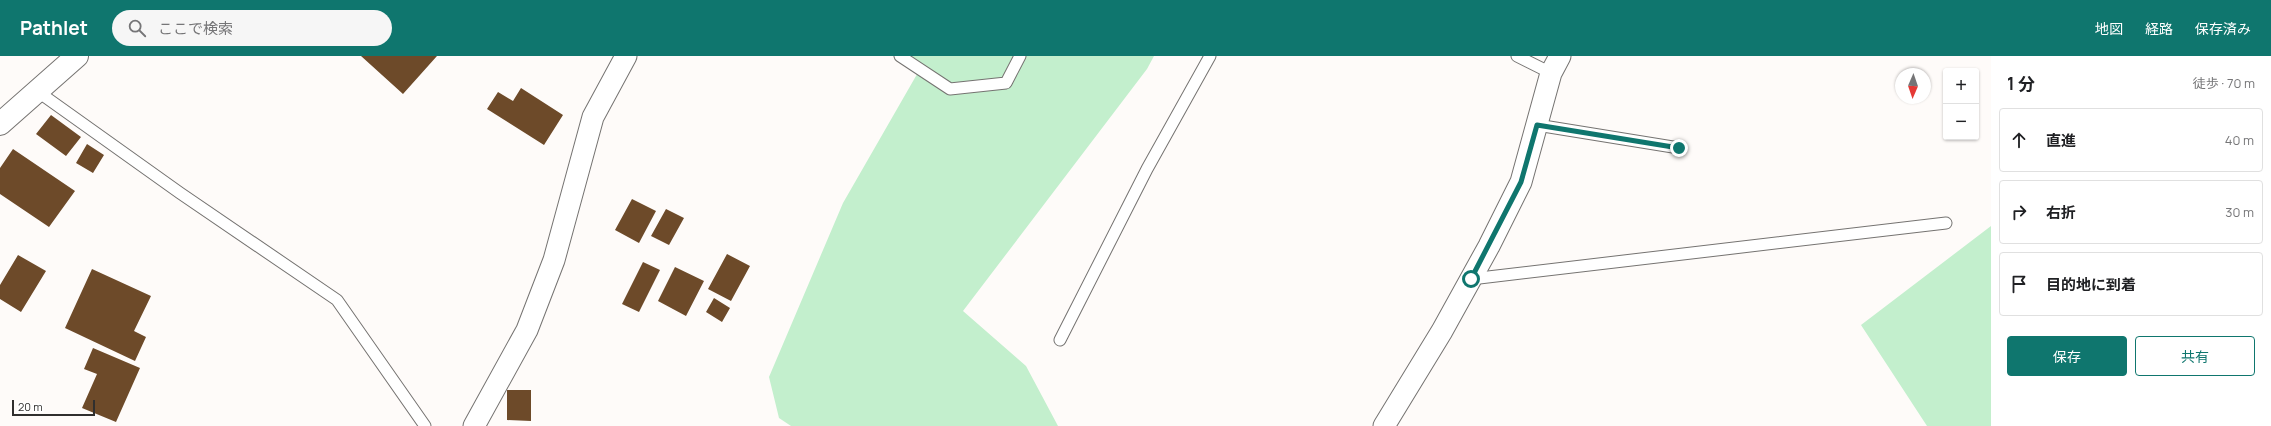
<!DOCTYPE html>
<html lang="ja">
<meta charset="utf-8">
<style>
:root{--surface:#fff;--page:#f6f6f6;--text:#202124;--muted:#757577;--line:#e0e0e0;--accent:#0f766e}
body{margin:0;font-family:Manrope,"Noto Sans JP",sans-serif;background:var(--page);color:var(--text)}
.controls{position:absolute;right:12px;top:12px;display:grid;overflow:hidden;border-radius:4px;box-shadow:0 1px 3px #0004}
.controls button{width:36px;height:36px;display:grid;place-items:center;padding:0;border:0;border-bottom:1px solid var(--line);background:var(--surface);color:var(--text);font:20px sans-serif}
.compass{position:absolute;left:1895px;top:12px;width:36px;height:36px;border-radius:50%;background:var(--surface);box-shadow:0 1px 3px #0004;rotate:182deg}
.scale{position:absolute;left:12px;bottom:10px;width:83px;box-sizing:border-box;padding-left:4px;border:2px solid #302f2e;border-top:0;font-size:11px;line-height:14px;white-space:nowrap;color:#302f2e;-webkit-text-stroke:3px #fff;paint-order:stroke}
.stop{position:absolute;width:12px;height:12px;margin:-9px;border:3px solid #0f766e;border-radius:50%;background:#fff}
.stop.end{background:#0f766e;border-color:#fff;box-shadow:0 1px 4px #0008}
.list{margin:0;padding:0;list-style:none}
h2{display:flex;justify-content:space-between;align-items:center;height:52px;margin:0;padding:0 16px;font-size:17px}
h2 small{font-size:13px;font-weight:400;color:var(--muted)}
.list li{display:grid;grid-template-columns:26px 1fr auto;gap:12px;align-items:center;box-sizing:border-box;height:64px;margin:0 8px 8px;padding:0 8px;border:1px solid var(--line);border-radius:4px}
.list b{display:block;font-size:15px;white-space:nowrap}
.list em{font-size:13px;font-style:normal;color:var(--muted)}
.actions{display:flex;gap:8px;padding:12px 16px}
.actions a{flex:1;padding:9px 0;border:1px solid var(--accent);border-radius:4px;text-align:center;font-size:14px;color:var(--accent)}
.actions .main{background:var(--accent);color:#fff}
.icon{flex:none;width:22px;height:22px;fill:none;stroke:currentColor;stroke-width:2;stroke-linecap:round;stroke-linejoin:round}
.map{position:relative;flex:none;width:1991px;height:370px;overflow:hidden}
header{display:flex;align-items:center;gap:24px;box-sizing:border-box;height:56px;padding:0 20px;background:var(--accent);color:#fff}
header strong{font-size:19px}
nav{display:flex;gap:22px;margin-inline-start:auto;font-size:14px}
.search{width:280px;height:36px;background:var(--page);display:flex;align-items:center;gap:10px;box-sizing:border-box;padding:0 14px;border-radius:22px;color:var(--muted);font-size:15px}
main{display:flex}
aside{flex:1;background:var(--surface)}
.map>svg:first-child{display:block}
.green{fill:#c3efcd}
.building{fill:#6d4a29}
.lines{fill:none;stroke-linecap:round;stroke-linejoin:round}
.service-casing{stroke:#757371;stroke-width:13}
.minor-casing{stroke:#757371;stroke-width:23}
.tertiary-casing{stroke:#757371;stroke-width:24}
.service{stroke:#fff;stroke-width:11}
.minor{stroke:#fff;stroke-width:21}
.tertiary{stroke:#fff;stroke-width:22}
.route{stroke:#0f766e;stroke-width:5}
</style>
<header>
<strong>Pathlet</strong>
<div class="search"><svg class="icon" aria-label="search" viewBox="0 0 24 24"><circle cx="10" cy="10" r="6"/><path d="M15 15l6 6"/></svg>ここで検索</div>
<nav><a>地図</a><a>経路</a><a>保存済み</a></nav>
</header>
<main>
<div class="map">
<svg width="1991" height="370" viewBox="0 0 1991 370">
<rect width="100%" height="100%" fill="#fefbf9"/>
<path class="green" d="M906 0H1154L1147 13 963 255 1026 310 1058 370H791L779 362 769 321 843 147 920 13Z
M1991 170V370H1927L1861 269Z"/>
<path class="building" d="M361 0H437L403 38Z
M521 32 563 59 544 89 487 53 498 36 513 45Z
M51 59 81 81 66 100 36 78Z
M87 88 104 99 93 117 76 107Z
M13 93 75 135 49 171 0 138V112Z
M632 143 656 155 639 187 615 174Z
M666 153 684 162 669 189 651 180Z
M727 198 750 210 731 245 708 233Z
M18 199 46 215 21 256 0 243V229Z
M643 206 660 214 639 256 622 248Z
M675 211 704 225 686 260 658 245Z
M92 213 151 240 134 275 146 281 135 305 65 272Z
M714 242 730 252 722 266 706 256Z
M93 292 140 312 116 366 82 352 97 318 84 313Z
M507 334H531V365L507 364Z"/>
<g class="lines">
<g class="service-casing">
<path id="service" d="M900 0 950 33 1006 27 1020 0
M1517 0 1551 17
M37 35 180 137 337 244 425 370
M1537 69 1679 92
M1471 223 1946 167
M1060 284 1147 113 1210 0"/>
</g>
<g class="minor-casing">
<path id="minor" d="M474 370 527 274 554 204 593 61 626 0
M1384 370 1442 275 1489 190 1521 126 1551 17 1560 0"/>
</g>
<g class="tertiary-casing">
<path id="tertiary" d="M0 68 77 0"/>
</g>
<use href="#service" class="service"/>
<use href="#minor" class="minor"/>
<use href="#tertiary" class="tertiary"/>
</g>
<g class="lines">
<path class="route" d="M1471 223 1521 126 1537 69 1679 92"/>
</g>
</svg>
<div class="controls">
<button>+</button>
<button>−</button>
</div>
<svg class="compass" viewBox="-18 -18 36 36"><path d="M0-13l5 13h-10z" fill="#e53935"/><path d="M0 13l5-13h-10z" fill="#757577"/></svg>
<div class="scale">20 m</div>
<div class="stop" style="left:1471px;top:223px"></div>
<div class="stop end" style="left:1679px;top:92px"></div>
</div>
<aside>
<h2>1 分<small>徒歩 · 70 m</small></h2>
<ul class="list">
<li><svg class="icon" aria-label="ahead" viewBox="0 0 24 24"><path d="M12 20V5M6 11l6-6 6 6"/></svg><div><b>直進</b></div><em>40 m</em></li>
<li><svg class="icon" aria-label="right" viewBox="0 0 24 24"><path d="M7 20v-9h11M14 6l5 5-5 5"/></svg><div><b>右折</b></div><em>30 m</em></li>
<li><svg class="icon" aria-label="arrive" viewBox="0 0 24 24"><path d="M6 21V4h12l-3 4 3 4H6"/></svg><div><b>目的地に到着</b></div></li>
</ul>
<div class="actions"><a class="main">保存</a><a>共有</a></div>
</aside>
</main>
